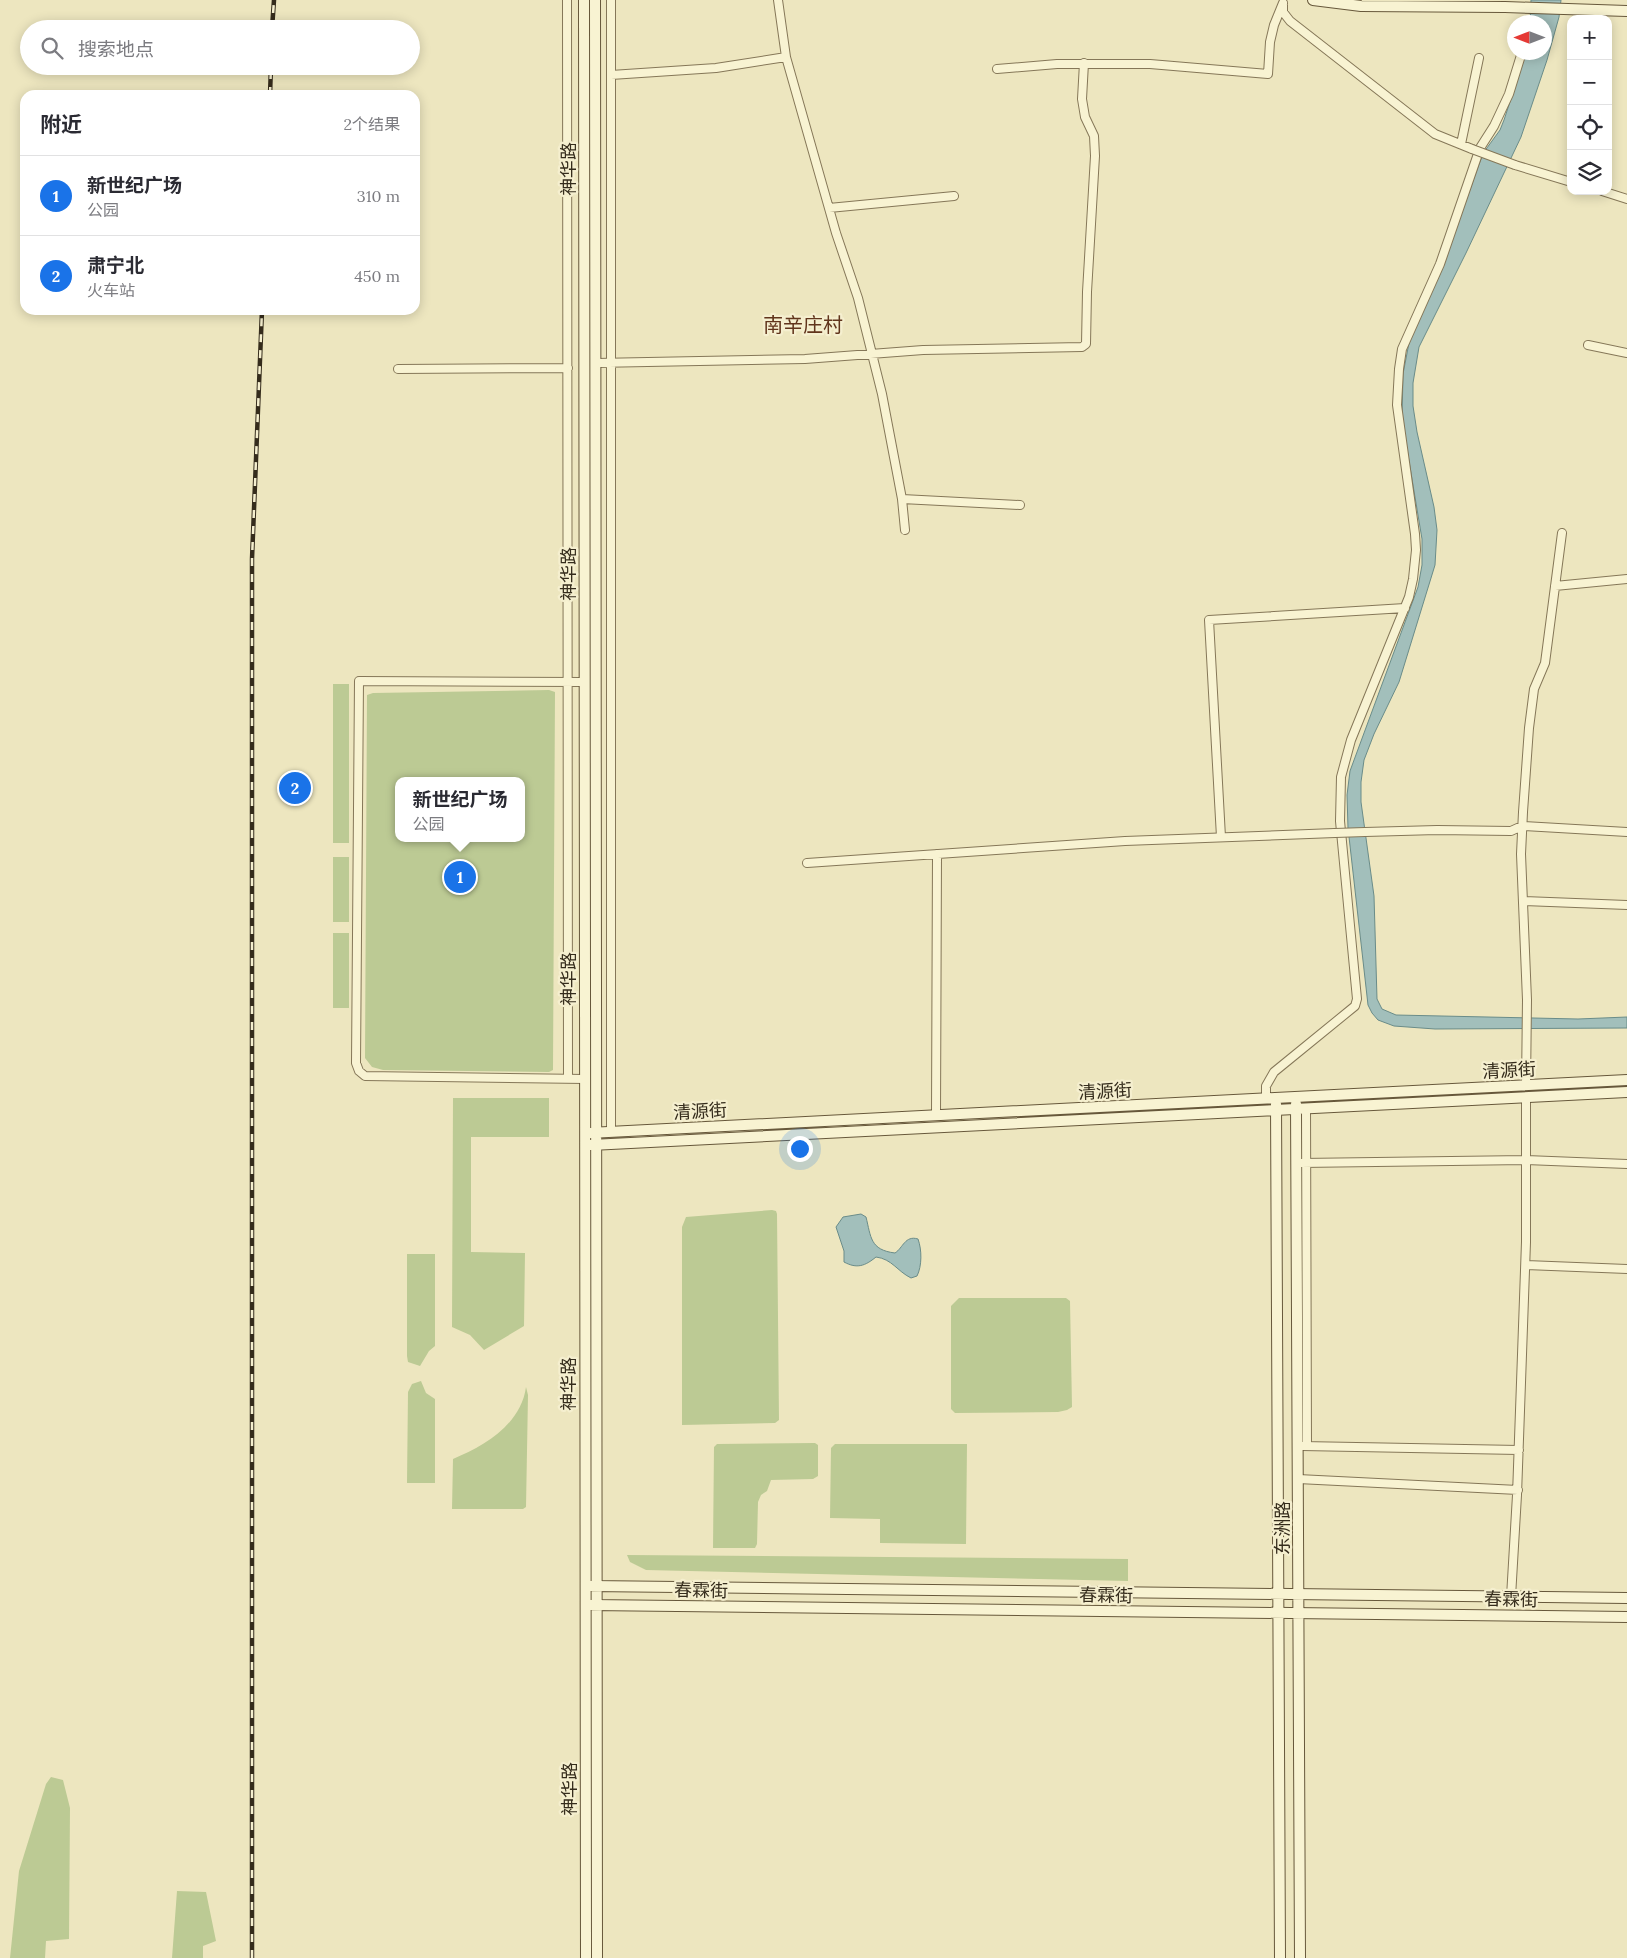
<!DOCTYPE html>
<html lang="zh">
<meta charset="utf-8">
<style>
:root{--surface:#fff;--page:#f7f7f7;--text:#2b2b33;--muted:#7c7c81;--line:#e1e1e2;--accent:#1a73e8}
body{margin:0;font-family:Lora,"Noto Sans SC",serif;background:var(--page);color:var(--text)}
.controls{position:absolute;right:15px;top:15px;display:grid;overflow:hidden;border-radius:10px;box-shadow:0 2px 12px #0003}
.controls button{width:45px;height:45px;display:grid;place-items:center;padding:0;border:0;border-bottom:1px solid var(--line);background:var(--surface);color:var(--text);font:25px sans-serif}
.compass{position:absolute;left:1507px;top:15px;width:45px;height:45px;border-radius:50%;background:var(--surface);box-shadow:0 2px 12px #0003;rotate:270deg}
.you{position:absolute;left:799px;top:1148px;width:18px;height:18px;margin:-12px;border:4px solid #fff;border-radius:50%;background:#1a73e8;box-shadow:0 0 0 8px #1a73e833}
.badge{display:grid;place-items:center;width:32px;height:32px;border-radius:50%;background:var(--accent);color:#fff;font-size:16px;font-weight:700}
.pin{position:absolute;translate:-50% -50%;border:2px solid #fff;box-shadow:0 1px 5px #0006}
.popup{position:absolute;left:395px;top:777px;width:130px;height:65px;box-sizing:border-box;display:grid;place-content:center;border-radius:10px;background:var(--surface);filter:drop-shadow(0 1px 4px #0005);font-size:16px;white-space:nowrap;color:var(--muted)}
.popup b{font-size:19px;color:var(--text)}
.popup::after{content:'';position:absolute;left:50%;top:100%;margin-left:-10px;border:10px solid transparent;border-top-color:var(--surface)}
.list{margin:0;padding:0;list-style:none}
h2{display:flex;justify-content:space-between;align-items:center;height:65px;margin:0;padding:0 20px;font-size:21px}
h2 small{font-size:16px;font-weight:400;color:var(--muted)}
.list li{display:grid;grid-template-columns:32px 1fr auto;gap:15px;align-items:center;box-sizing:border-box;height:80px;padding:0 20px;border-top:1px solid var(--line)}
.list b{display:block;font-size:19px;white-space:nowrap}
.list p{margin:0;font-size:16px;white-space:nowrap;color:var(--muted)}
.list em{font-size:16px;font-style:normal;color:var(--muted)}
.icon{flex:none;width:28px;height:28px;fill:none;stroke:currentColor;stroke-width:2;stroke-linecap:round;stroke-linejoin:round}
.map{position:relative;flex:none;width:1627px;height:1958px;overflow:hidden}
.search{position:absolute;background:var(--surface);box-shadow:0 2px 12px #0003;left:20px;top:20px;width:400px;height:55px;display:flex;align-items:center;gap:12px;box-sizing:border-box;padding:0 18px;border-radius:28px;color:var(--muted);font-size:19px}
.panel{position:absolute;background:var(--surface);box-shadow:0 2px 12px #0003;left:20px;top:90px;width:400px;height:225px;border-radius:15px}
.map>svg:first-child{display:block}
.green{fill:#bcca94;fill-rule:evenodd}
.water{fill:#a2bfbb;stroke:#6a8c89}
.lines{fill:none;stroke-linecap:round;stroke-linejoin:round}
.street-casing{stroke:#857758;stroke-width:10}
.secondary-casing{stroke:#67583b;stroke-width:12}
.street{stroke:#f8f3d2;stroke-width:8}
.secondary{stroke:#f8f3d2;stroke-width:10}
.rail-casing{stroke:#352c1c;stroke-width:4.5}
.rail{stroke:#f5efcf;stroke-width:2.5;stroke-dasharray:8;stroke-linecap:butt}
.street-bridge-casing{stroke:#857758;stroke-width:10;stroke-linecap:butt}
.street-bridge{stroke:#f8f3d2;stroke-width:8}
.labels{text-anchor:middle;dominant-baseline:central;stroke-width:4.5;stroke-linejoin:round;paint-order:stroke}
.street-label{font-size:18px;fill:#352c1c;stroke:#f5efcf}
.quarter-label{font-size:20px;fill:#61351c;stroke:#f5efcf}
</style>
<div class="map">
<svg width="1627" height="1958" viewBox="0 0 1627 1958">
<rect width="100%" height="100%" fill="#ede6bf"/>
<path class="green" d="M333 684H349V843H333Z
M549 690 555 692 553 1070 549 1072 383 1070 372 1067 365 1058 367 695 373 693ZM399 781H521V838H399Z
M333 857H349V922H333Z
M333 933H349V1008H333Z
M453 1098H549V1137H471V1252L525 1253 524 1326 484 1350 470 1335 452 1327Z
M772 1210 776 1211 777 1214 779 1420 775 1423 682 1425V1227L686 1217Z
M407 1254H435V1346L429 1351 420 1366 408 1362 407 1356Z
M959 1298H1066L1070 1301 1072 1407 1067 1410 1058 1412 955 1413 951 1409V1306Z
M421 1381 426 1393 435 1399V1483H407L408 1392 412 1384Z
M526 1387 528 1395 526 1507 523 1509H452L453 1459C485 1446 521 1424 526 1387Z
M815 1443 818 1445V1476L813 1479 771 1480 767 1491 761 1495 758 1502 757 1544 755 1548H713L714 1447 717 1444Z
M835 1444H967L966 1544 880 1543V1519L830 1518 831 1448Z
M627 1555 1128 1559V1581L646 1570 630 1562Z
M51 1777 63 1780 70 1808 69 1939 46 1941 45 1958H10L19 1871 46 1784Z
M177 1891 206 1892 216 1941 203 1946V1958H172Z"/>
<path class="water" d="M1531 0H1561L1559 17 1547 60 1521 137 1466 253 1419 347 1413 383V406L1417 432 1434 507 1437 530 1435 565 1399 682 1374 734 1364 760 1361 782V802L1374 896 1377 999 1382 1009 1396 1015 1578 1019 1627 1017V1028L1435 1029 1394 1026 1378 1020 1372 1013 1368 1005 1348 828 1347 795 1350 771 1418 587 1422 565V539L1402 419 1403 374 1409 343 1417 321 1440 274 1479 164 1484 152 1500 130 1504 120 1526 53 1544 52V22H1530Z
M861 1214 866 1217C871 1237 870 1250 895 1253 903 1248 905 1235 918 1239 922 1250 922 1266 917 1276L911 1278C897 1271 892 1259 876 1257 865 1266 857 1269 844 1262V1251L836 1227 843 1217Z"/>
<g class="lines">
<g class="street-casing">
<path id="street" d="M567 0 568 1078
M611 0V1132
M778 0 786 57 836 233 858 298 882 394 902 499 905 530
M1283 5V12L1290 21 1435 134 1472 149
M997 69 1057 64H1150L1268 74 1270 42 1274 25 1283 3
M611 75 716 68 786 57
M1461 144 1479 58
M1515 165 1571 182
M1602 191 1627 199
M829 208 954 196
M1588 345 1627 353
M596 363 805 359 923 350 1082 347 1086 344 1087 292 1095 156 1094 136 1085 117 1082 99 1084 63
M398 369 568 368
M902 499 1020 505
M1555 586 1627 579
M584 682 359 681 356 1063 359 1071 365 1076 585 1079
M1365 832 1437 830 1511 831 1522 826 1627 832
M1221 837 1209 620 1405 608
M807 863 1125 841 1335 833
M1523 901 1627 905
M1526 1085 1527 1000 1521 854 1523 812 1529 728 1534 689 1545 663 1562 533
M1266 1099V1086L1274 1072 1355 1006 1357 999 1340 821 1341 777 1351 740 1409 597 1413 579 1416 550 1415 534 1397 405 1399 369 1402 349 1440 264 1480 148 1494 126 1509 94 1522 52
M1306 1108 1307 1446
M936 1116 937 854
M1301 1163 1526 1160 1627 1164
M1526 1265 1627 1269
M1302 1446 1519 1450
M1298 1479 1518 1490
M1511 1597 1517 1495 1526 1242V1097"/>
</g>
<g class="secondary-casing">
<path id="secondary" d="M584 0 586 1958
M595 0 597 1958
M1313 0 1361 6 1505 7 1627 11
M1276 1104 1280 1958
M1296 1104 1300 1958
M589 1133 1627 1080
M591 1145 1627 1092
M591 1586 1627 1598
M591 1605 1627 1617"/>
</g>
<use href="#street" class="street"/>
<use href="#secondary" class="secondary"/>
<g class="rail-casing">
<path id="rail" d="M272 29 274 0
M270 95 271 66
M252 1958V559L262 310"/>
</g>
<use href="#rail" class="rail"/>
<g class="street-bridge-casing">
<path id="street-bridge" d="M1472 149 1515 165
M1335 833 1365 832"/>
</g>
<use href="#street-bridge" class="street-bridge"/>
</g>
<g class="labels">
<g class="street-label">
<text transform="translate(568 169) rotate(-90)">神华路</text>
<text transform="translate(568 574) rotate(-90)">神华路</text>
<text transform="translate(568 979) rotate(-90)">神华路</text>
<text transform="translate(1509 1070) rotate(-3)">清源街</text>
<text transform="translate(1105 1091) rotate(-3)">清源街</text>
<text transform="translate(700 1111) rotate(-3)">清源街</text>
<text transform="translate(568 1384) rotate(-90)">神华路</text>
<text transform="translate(1282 1528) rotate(-90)">东洲路</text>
<text transform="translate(701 1590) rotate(1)">春霖街</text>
<text transform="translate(1106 1595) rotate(1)">春霖街</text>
<text transform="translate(1511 1599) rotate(1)">春霖街</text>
<text transform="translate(569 1789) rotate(-90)">神华路</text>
</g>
<g class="quarter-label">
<text x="803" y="324">南辛庄村</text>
</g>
</g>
</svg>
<div class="controls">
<button>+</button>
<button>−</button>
<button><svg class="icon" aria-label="locate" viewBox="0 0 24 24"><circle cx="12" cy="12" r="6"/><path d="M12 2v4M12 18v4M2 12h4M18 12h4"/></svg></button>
<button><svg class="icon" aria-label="layers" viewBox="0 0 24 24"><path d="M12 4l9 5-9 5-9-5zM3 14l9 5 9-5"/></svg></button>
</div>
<svg class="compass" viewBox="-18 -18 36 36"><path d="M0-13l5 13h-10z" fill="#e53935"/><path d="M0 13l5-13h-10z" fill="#7c7c81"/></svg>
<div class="you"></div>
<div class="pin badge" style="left:460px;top:877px">1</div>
<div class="popup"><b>新世纪广场</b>公园</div>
<div class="pin badge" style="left:295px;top:788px">2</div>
<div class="search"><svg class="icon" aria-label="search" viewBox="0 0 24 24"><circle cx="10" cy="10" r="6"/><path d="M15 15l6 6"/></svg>搜索地点</div>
<section class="panel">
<h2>附近<small>2个结果</small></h2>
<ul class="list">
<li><span class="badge">1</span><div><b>新世纪广场</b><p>公园</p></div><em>310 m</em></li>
<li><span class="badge">2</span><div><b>肃宁北</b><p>火车站</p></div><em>450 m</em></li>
</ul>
</section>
</div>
